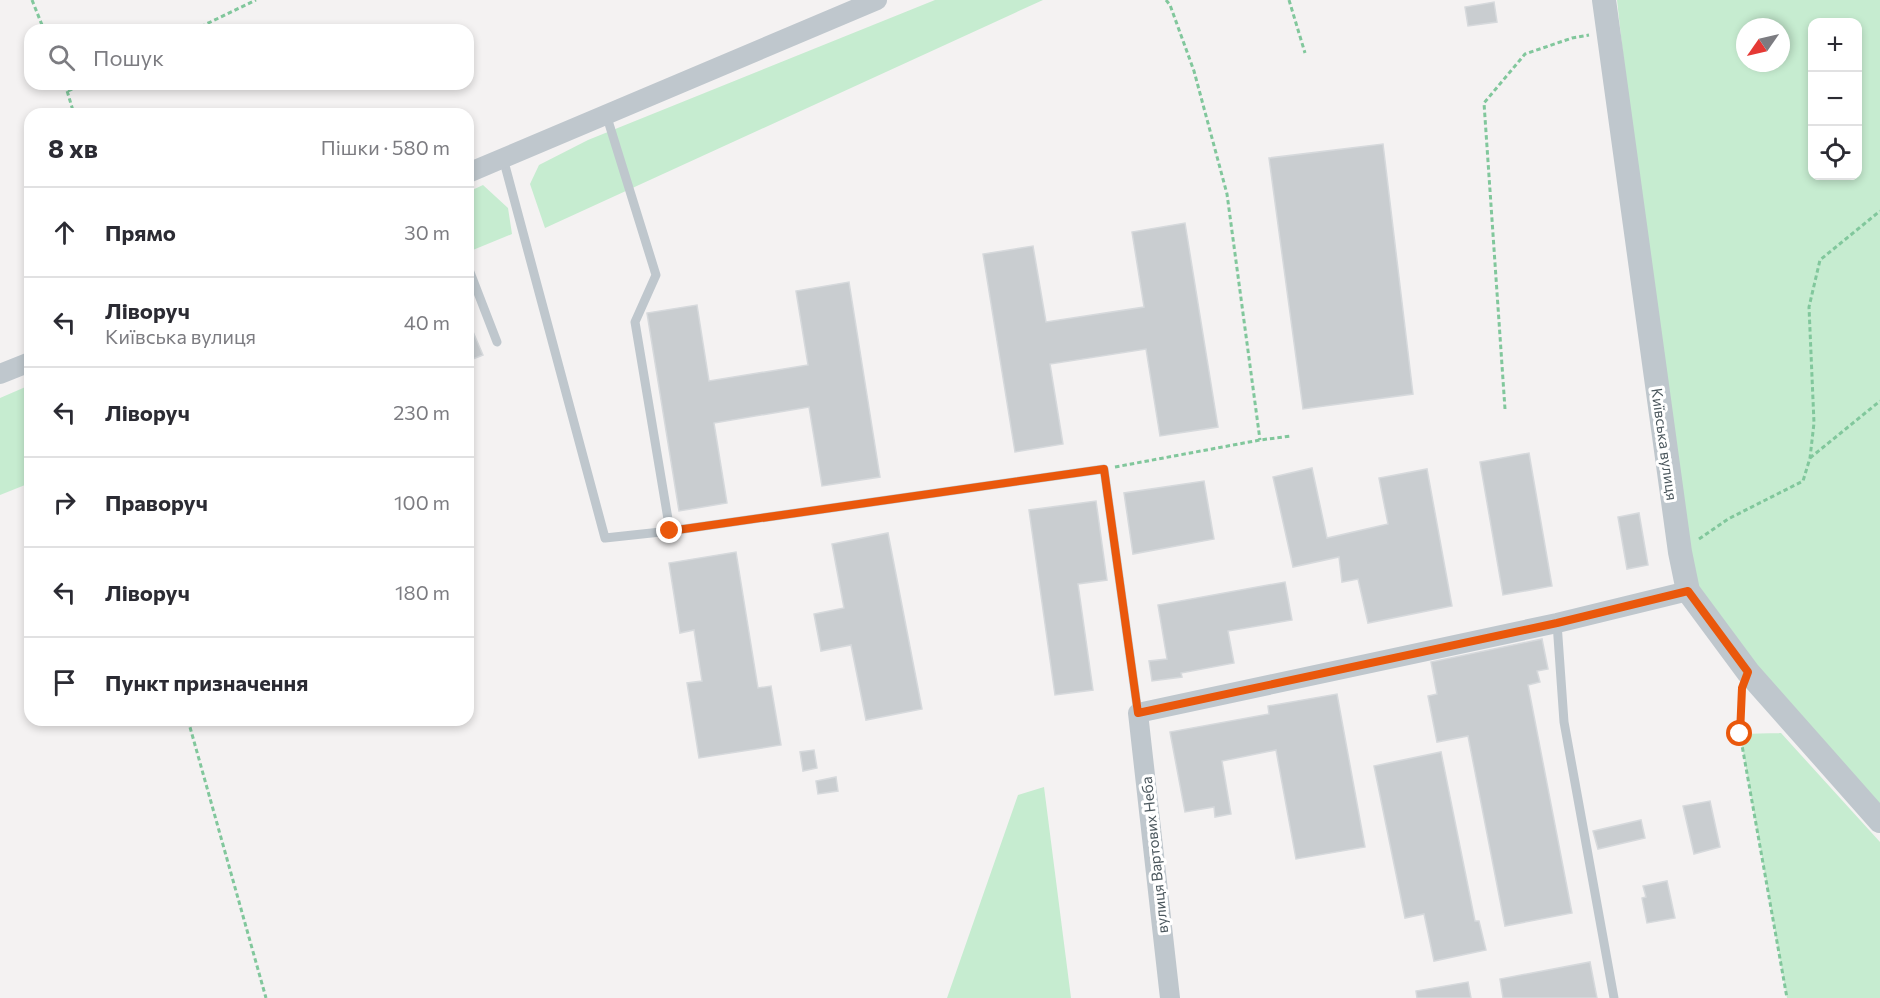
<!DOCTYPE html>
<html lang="uk">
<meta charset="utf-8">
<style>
:root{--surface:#fff;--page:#f7f7f7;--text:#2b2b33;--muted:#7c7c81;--line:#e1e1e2}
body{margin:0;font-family:Commissioner,sans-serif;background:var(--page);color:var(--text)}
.controls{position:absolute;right:18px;top:18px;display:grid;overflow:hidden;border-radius:12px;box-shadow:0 3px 9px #0003}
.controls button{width:54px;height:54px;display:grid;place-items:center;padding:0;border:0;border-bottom:2px solid var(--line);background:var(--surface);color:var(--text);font:30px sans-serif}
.compass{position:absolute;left:1736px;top:18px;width:54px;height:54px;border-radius:50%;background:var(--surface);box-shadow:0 3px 9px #0003;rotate:236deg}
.stop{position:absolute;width:18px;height:18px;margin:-14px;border:4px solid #ea580c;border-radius:50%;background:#fff}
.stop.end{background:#ea580c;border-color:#fff;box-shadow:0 2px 6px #0008}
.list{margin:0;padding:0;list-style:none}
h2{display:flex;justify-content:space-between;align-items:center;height:78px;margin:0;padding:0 24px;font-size:26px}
h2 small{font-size:20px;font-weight:400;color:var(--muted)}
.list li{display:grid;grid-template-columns:39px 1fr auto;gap:18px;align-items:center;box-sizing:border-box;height:90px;padding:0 24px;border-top:2px solid var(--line)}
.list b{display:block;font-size:22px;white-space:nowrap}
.list p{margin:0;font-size:20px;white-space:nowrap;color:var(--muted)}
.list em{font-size:20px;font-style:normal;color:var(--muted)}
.icon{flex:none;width:33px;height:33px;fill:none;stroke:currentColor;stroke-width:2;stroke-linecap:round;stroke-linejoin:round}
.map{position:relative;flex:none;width:1880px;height:998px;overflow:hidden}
.search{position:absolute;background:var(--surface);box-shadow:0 3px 9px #0003;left:24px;top:24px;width:450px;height:66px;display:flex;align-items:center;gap:15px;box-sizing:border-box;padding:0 21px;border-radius:18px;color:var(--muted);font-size:22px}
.panel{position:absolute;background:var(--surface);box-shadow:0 3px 9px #0003;left:24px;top:108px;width:450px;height:618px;border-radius:18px}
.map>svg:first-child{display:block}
.green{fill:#c6ecd0;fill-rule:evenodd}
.building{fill:#c9cdd0;stroke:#d6d9dc;stroke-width:1.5}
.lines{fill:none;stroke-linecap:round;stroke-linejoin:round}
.path{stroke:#81c79c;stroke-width:3;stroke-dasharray:4.5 3;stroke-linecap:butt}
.service{stroke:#bfc7cd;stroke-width:9}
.minor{stroke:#bfc7cd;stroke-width:20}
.tertiary{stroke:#bfc7cd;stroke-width:24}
.route{stroke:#ea580c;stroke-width:8}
.labels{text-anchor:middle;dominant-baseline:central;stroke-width:6;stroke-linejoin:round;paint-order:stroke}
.street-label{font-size:15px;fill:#4b575d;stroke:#fff}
</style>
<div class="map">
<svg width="1880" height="998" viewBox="0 0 1880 998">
<rect width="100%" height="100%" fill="#f4f2f2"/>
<path class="green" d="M935 0H1043L545 228 530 184 539 165 588 140Z
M1617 0H1880V819L1688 591 1674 523ZM1812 22H1858V176H1812ZM1745 27H1781V63H1745Z
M483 185 508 208 512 234 468 252V192Z
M30 385V483L0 495V398Z
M1781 733 1880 842V998H1787L1740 734Z
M1044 787 1071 998H947L1018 795Z"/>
<path class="building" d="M1494 2 1497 22 1468 26 1465 7Z
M1383 144 1413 394 1303 409 1269 158Z
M1185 223 1218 427 1160 436 1146 349 1050 364 1063 444 1015 452 983 254 1033 246 1046 322 1144 307 1132 232Z
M849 282 880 477 822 486 809 407 714 423 727 503 679 511 647 313 697 305 709 381 808 365 796 291Z
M468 320 483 355 468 361Z
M1529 453 1552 586 1503 595 1480 462Z
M1312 468 1327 538 1388 524 1379 478 1427 469 1452 606 1368 623 1358 579 1342 582 1339 557 1293 567 1273 477Z
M1204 481 1214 539 1133 554 1124 493Z
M1096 501 1107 580 1078 584 1093 690 1055 695 1029 510Z
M1639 513 1648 565 1627 569 1618 517Z
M888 533 922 709 866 720 851 645 821 651 814 614 844 608 832 544Z
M736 552 758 688 771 686 781 745 699 758 687 683 702 681 694 630 680 633 669 563Z
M1285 582 1292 620 1228 631 1234 663 1181 673 1182 677 1152 681 1149 661 1167 659 1158 605Z
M1542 639 1548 669 1537 671 1540 682 1528 685 1572 913 1505 926 1468 736 1437 742 1428 696 1437 694 1431 662Z
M1337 694 1365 847 1296 859 1276 750 1222 761 1231 814 1215 817 1214 807 1185 812 1170 732 1269 714 1268 706Z
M814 750 817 768 803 771 800 752Z
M1441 752 1475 921H1479L1486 950 1434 961 1424 914 1405 918 1374 766Z
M836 777 838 791 818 794 816 781Z
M1710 801 1720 847 1694 854 1683 806Z
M1641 820 1645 838 1598 849 1593 831Z
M1667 881 1675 918 1647 923 1642 898 1646 897 1643 886Z
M1590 962 1597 998H1503L1500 979Z
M1468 982 1471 998H1417L1416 991Z"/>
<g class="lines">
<path class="path" d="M32 0 44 30
M1166 0 1170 5 1194 71 1227 194 1260 440
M1289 0 1305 53
M194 30 256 0
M65 84 74 114
M68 91 83 84
M1505 409 1484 103 1525 54 1572 38 1589 35
M1810 458 1880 401
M1115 467 1260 440 1291 436
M1699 539 1728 519 1803 481 1810 458 1814 423 1809 307 1820 260 1880 211
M1742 695 1740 734 1787 998
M188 720 266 998"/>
<path class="service" d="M606 114 656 275 635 322 670 531
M503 158 605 538 670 531 1104 469 1138 713
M468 267 497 342
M1557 623 1564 722 1614 998"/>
<path class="minor" d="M468 173 877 0
M0 374 30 362
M1170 998 1138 713 1557 623 1688 591"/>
<path class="tertiary" d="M1604 0 1680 552 1688 591 1748 672 1880 821"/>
</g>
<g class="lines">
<path class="route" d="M670 531 1104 469 1138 713 1557 623 1688 591 1748 672 1742 688 1740 734"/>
</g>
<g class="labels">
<g class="street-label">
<text transform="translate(1665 444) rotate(82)">Київська вулиця</text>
<text transform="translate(1154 855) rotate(-96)">вулиця Вартових Неба</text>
</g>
</g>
</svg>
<div class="controls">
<button>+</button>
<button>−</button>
<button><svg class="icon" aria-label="locate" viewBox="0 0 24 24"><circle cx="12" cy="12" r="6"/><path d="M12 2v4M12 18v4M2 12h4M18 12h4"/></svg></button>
</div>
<svg class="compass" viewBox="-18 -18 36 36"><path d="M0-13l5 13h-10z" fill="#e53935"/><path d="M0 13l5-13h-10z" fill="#7c7c81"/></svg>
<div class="stop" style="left:1740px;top:734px"></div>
<div class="stop end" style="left:670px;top:531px"></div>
<div class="search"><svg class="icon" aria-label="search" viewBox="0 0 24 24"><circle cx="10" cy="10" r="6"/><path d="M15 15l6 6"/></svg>Пошук</div>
<section class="panel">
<h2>8 хв<small>Пішки · 580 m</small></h2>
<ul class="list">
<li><svg class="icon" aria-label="ahead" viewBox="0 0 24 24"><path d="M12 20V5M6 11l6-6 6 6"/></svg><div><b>Прямо</b></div><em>30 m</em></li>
<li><svg class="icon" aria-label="left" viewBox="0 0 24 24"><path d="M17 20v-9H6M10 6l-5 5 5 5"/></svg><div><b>Ліворуч</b><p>Київська вулиця</p></div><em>40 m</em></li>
<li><svg class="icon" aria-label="left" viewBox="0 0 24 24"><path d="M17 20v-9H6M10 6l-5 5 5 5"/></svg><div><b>Ліворуч</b></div><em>230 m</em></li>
<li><svg class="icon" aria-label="right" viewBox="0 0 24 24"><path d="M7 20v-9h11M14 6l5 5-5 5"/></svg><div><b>Праворуч</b></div><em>100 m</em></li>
<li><svg class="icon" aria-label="left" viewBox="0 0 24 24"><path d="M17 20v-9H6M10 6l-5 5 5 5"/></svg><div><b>Ліворуч</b></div><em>180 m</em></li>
<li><svg class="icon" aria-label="arrive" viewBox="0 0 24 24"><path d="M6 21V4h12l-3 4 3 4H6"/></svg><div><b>Пункт призначення</b></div></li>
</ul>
</section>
</div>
